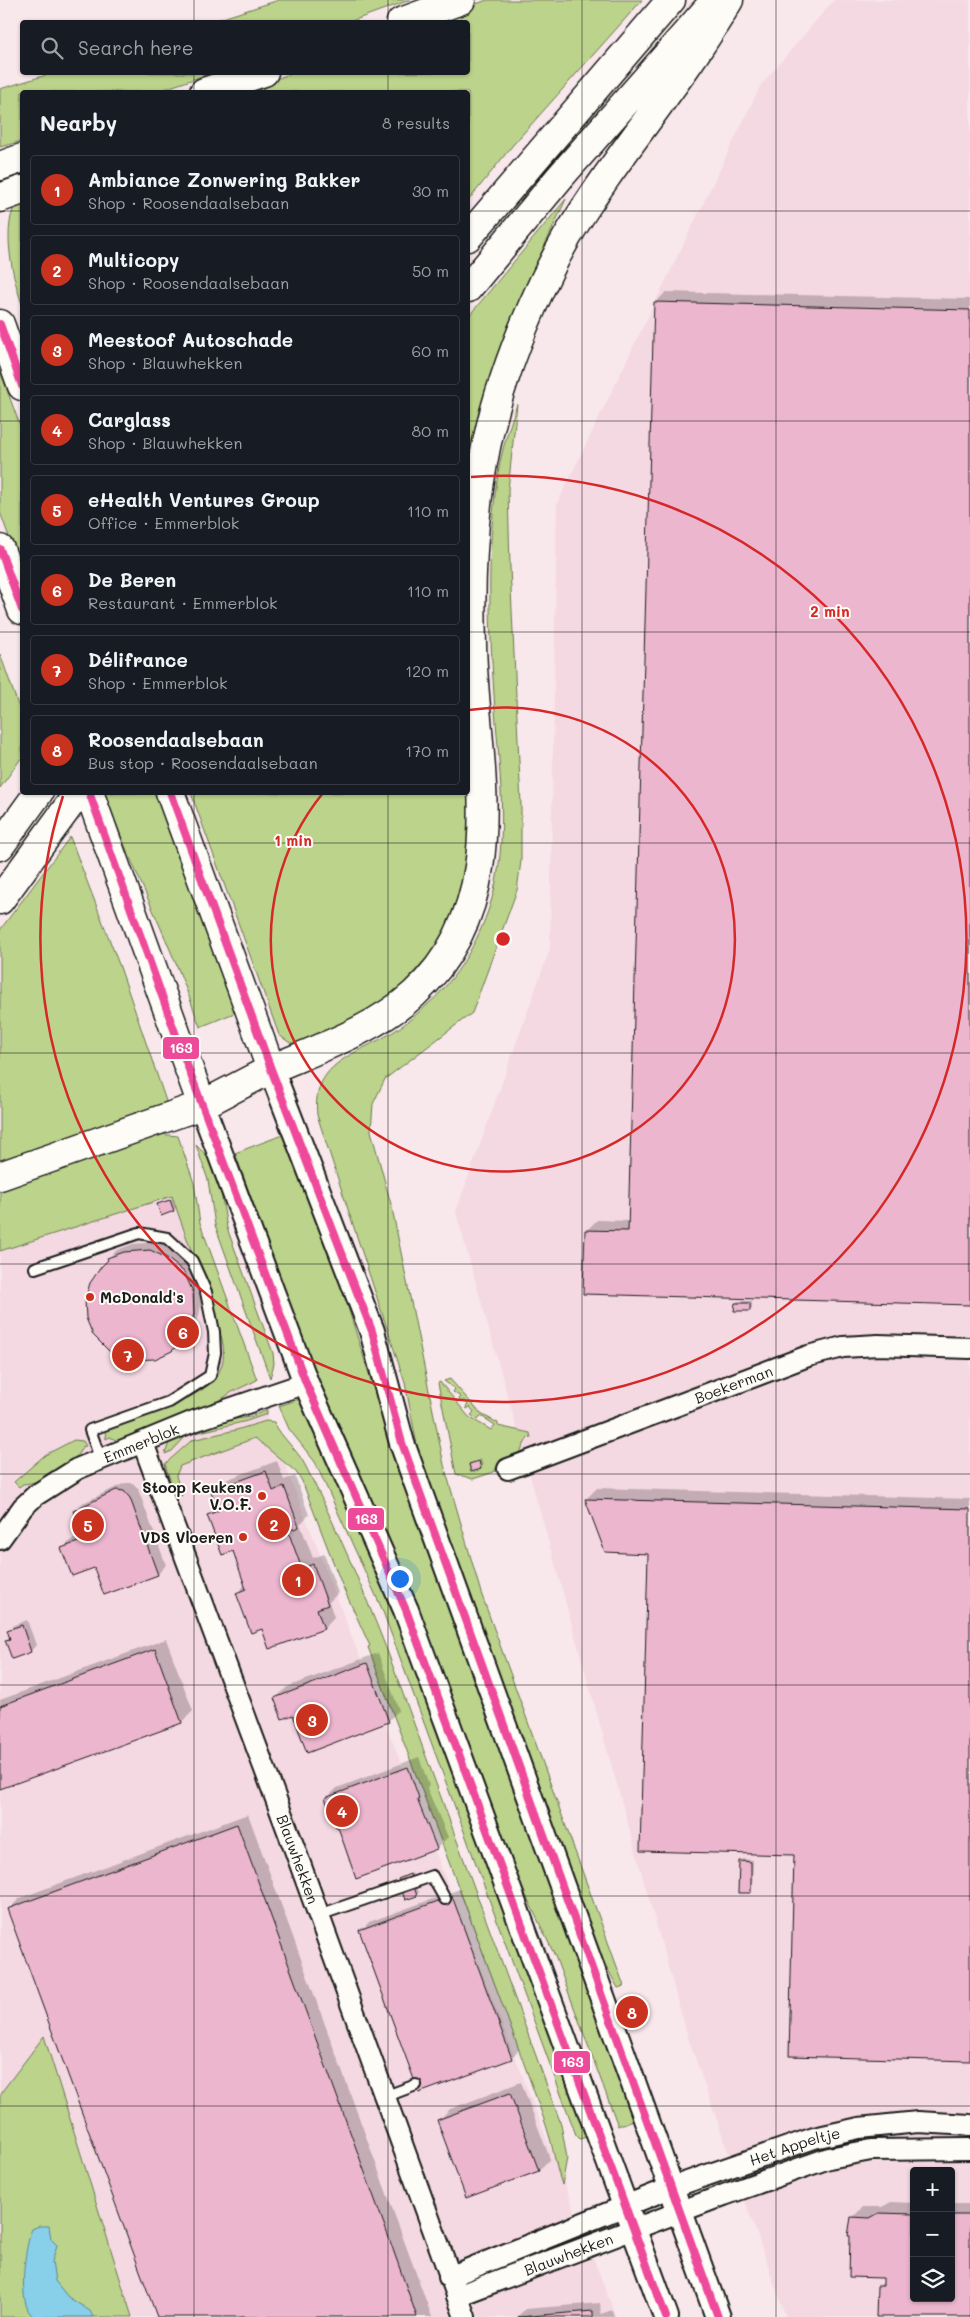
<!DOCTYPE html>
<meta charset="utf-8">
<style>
:root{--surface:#171b24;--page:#242831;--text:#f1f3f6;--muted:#9ea1a6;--line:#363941;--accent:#c8321e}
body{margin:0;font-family:Mali,sans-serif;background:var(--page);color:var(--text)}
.controls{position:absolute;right:15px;bottom:15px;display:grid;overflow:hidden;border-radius:5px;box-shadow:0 1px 4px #0004}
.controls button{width:45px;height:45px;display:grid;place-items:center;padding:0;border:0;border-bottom:1px solid var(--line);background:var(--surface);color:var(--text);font:25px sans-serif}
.you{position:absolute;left:399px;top:1578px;width:18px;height:18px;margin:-12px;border:4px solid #fff;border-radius:50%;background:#1a73e8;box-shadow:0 0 0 8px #1a73e833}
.badge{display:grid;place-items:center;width:32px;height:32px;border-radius:50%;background:var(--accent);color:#fff;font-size:16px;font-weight:700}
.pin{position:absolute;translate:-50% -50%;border:2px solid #fff;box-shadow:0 1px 5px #0006}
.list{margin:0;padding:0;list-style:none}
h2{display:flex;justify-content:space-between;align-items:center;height:65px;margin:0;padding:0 20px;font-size:21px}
h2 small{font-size:16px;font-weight:400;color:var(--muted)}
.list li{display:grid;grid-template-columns:32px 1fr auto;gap:15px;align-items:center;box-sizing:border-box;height:70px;margin:0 10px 10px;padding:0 10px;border:1px solid var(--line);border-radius:5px}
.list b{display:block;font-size:19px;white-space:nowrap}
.list p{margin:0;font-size:16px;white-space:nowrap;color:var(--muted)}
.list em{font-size:16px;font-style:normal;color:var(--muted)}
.icon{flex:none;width:28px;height:28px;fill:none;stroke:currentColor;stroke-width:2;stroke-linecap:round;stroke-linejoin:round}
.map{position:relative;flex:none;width:970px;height:2317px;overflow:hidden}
.search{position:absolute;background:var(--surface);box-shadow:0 1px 4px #0004;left:20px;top:20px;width:450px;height:55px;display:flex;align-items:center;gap:12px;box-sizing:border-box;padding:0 18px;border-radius:5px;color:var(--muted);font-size:19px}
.panel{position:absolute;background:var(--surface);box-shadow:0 1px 4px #0004;left:20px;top:90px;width:450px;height:705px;border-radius:5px}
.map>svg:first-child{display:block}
.built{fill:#f4d8e2;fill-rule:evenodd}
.green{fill:#bbd38a;stroke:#6c7853}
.water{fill:#88cfe9;stroke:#5d8797}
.shadow{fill:#0003}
.building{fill:#ecb6ce;stroke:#1c1c1c}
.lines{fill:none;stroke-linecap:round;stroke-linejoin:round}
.service-casing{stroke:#1c1c1c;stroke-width:14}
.minor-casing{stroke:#1c1c1c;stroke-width:24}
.tertiary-casing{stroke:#1c1c1c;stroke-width:28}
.primary-casing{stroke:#1c1c1c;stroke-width:31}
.motorway-casing{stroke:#1c1c1c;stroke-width:31}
.service{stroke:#fdfcf7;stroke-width:10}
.minor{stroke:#fdfcf7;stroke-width:20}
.tertiary{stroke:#fdfcf7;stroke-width:24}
.primary{stroke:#fdfcf7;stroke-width:28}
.motorway{stroke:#fdfcf7;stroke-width:28}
.bus-1-casing{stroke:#fdfcf7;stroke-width:11}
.bus-1{stroke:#ee4a9a;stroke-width:8}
.grid{fill:none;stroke:#1c1c1c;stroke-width:1;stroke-opacity:0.55}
.ring{fill:none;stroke:#d62828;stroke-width:2.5}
.poi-dot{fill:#c8321e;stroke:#fdfcf7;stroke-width:2}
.labels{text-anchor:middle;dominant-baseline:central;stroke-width:4;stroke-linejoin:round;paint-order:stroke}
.poi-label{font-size:15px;font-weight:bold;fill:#1c1c1c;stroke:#fdfcf7;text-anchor:end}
.street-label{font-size:15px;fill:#1c1c1c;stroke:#fdfcf7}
.centre{fill:#d62828;stroke:#fdfcf7;stroke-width:2.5}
.ring-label{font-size:15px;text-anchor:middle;font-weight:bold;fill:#d62828;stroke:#fdfcf7;stroke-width:4;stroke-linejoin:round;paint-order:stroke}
.line-badge{stroke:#fdfcf7;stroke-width:2}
.badge-label{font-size:14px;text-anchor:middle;font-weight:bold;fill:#fff}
</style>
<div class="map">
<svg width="970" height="2317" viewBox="0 0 970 2317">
<rect width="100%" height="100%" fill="#f8e7eb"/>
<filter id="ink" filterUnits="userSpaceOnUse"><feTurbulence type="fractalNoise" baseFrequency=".02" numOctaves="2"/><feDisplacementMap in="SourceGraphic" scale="10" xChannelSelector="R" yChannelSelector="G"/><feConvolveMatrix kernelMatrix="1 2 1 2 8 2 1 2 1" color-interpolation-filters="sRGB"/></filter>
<g filter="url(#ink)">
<path class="built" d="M834 0H970V2317H786L688 2037 456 1212 550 949 557 504 761 85ZM914 2171H951V2298H914Z
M173 1177 616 2317H0V1234Z"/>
<path class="green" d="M279 0H410L349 22H210Z
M487 0H642L512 146 468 201V92H238L293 73 468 72V22H427Z
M53 73V72L211 73 156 92H22V141L0 147V89Z
M22 195V304C10 270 0 217 22 195Z
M566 199 508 326 479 427 468 496V317Z
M0 371 22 431V573L0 512Z
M517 404 508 490 510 567 521 805V861L517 890 472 1013 385 1079 373 1104 371 1131 392 1208 444 1465 481 1593 624 1986 618 1988 590 1937 424 1481 405 1383 317 1115C311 1060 360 1054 396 1030 407 1023 418 1013 427 1005 457 979 478 942 490 905 511 841 498 761 494 695 489 617 486 539 500 462 504 442 511 423 517 404Z
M0 654 22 716V757L0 788Z
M468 683 474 845 453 918 432 952 402 985 375 1006 305 1043H290L279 1035 191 793 468 792Z
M104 793H155L237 1012 200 1027C173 947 133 872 104 793Z
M70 837 120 967 167 1104 0 1161V930Z
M158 1134 178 1136 194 1183 200 1223 257 1380 232 1392 208 1408 121 1443 110 1437 106 1439 105 1431 109 1428C126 1422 143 1415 160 1409 193 1396 232 1384 222 1339L172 1196 0 1251V1188Z
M285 1134 345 1298 409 1500 636 2119 618 2126 555 1956 508 1858 319 1388 235 1153Z
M196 1145 212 1161 218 1174 227 1228 273 1353 274 1364 270 1378 215 1225 208 1180Z
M450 1379 481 1414 498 1423V1426L530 1433 531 1438 528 1437 520 1452 500 1460 494 1472 473 1479 456 1474 438 1383 440 1382 469 1417 491 1430 495 1425 481 1416 478 1420 471 1415 474 1412 470 1407 467 1409 466 1407 468 1405 464 1400 461 1402 459 1399 461 1397 453 1392 455 1389 444 1381Z
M302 1398 393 1604 589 2136 580 2139 576 2135 382 1609 315 1462 289 1429 279 1406Z
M267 1410V1414L247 1421 187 1435 172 1451 165 1454 170 1440 214 1422 250 1417Z
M266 1421 274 1422C282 1439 297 1449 305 1465 336 1526 363 1589 388 1653L561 2124 567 2158 562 2185C555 2165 553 2145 546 2125 489 1964 427 1806 368 1647L370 1646 342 1585 302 1481 296 1472 255 1438 180 1466 176 1476 182 1496 174 1492 165 1464 192 1440 236 1430Z
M74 1440 83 1441 86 1446 82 1447C72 1469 46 1482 23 1484L19 1487 14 1482 45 1455Z
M44 2036 132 2317H0V2094Z"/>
<path class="water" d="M39 2226H49L51 2239 57 2245 52 2262 55 2281 68 2297 90 2311 93 2317H34C16 2306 25 2246 32 2229Z"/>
<path class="shadow" d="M666 292 970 299V1304L586 1231 597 1220 629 1221 655 303Z
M172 1198 176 1208 174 1210 158 1204Z
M159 1242 175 1250 192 1264 203 1294 199 1316 188 1334 163 1355 137 1360 112 1352 99 1341 90 1326 109 1258 117 1250 133 1244Z
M738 1301H752V1308L750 1310 736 1303Z
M481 1459 483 1466 481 1468 470 1464Z
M277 1461 284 1480 295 1476 309 1515 300 1524 313 1558 324 1554 338 1593 329 1602 334 1617 324 1628H262L237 1593 246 1584 233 1550 209 1515 218 1506 212 1492 223 1481Z
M125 1483H133L138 1489 166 1565 158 1574 104 1593 95 1566 63 1548 71 1540 83 1536 74 1511 83 1503Z
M597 1488 970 1499V2060L796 1854 649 1553 586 1499Z
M27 1620 36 1645 31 1651 13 1657 6 1640 11 1636 9 1630 14 1625Z
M166 1639 193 1711 182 1722 0 1788V1700Z
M378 1653 399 1710 388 1721 294 1714 276 1698 287 1687Z
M419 1757 429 1786 427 1788 448 1837 437 1848 356 1877 339 1825 326 1799 337 1788Z
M248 1814 432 2317H158L9 1909 20 1898Z
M743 1859 753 1860 752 1890 750 1892 740 1862Z
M412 1873 419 1893 406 1899 399 1879Z
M460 1889 519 2050 511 2058 361 1931 369 1922Z
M521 2082 550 2159 539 2170 467 2196 439 2120 450 2109Z
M891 2202 914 2203V2298H951V2204H970V2317H878V2287L884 2281V2277L850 2276V2230L852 2218 863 2207H882Z
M600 2303 601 2314 612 2310 614 2317H517L525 2309Z"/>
<path class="building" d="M654 302 970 310V1305L583 1294 585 1230 628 1231Z
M170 1200 174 1211 161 1216 157 1204Z
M150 1250 167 1258 184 1272 193 1292 194 1314 187 1335 172 1351 155 1359 128 1360 112 1354 93 1335 86 1318 85 1300 90 1283 101 1267 108 1260 107 1258 124 1252Z
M735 1303H750V1311H734Z
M479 1461 481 1469 471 1472 469 1464Z
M266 1471 273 1491 284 1486 299 1527 288 1531 302 1569 313 1564 328 1605 317 1609 324 1629 269 1649 262 1629 251 1633 236 1593 246 1589 233 1551 222 1555 207 1515 218 1511 211 1491Z
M116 1490 124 1491 130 1498 158 1575 104 1595 94 1568 72 1576 61 1548 84 1540 73 1511Z
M585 1499 970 1509V2061L789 2056 794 1855 640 1851 648 1554 605 1552Z
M22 1625 31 1652 12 1659 5 1640 10 1639 7 1630Z
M155 1649 182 1723 0 1789V1706Z
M367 1663 389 1722 307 1753 293 1715 282 1719 274 1698Z
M408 1767 419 1798 417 1799 437 1849 356 1879 338 1827H336L325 1798Z
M237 1824 389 2238 417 2317H157L7 1909Z
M739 1861 751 1862V1893H738Z
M410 1874 417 1896 405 1900 398 1879Z
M452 1896 512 2059 419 2093 359 1930Z
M510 2093 539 2171 466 2198 437 2120Z
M879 2213 914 2214V2298H951V2215H970V2317H876L877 2286H883V2278L849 2277 850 2236H848L851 2217 870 2218Z
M593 2311V2317H518Z"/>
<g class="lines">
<g class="service-casing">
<path id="service" d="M35 1268 139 1233 167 1238 192 1261 206 1292 214 1332 215 1353 210 1376 169 1402 90 1430 101 1460
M319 1915 432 1876 445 1899
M384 2097 416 2085"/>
</g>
<g class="minor-casing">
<g id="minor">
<path id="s1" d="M143 1443 295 1850 465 2317"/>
<path id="s2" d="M508 1469 808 1356 843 1347 878 1345 970 1348"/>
<path id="s3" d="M0 1539 23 1507 36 1495 77 1469 194 1421 306 1383"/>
<path id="s4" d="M449 2277 670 2188 814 2138 859 2128 918 2122 970 2125"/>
<path id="s5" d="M457 2296 724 2195 829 2158 871 2150 970 2149"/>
</g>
</g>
<g class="tertiary-casing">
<path id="tertiary" d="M271 1069 372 1331 402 1443 718 2317
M202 1105 306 1383 406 1610 666 2317"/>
</g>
<g class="primary-casing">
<path id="primary" d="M0 324 22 386
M0 549 22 610
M89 792 202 1105 271 1069 170 792"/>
</g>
<g class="motorway-casing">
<path id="motorway" d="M401 22 461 0
M204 92 264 72
M0 166 22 158
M0 198 22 190
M468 237 671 0
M468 288 560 177 711 5
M0 846 39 792
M0 900 79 792
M271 1069C320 1048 374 1030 414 994 516 899 475 765 472 645 469 556 475 465 504 380 519 334 543 279 567 237 616 155 681 83 729 0
M0 1176 202 1105"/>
</g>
<use href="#service" class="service"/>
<use href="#minor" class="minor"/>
<use href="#tertiary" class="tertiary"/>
<use href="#primary" class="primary"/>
<use href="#motorway" class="motorway"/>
<g class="bus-1-casing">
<path id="bus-1" d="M0 324 22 386
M0 549 22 610
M89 792 176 1035 306 1383 406 1610 666 2317
M170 792 271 1069 372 1331 402 1443 718 2317"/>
</g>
<use href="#bus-1" class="bus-1"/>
</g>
</g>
<path class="grid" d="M194 0V22M388 0V22M582 0V2317M776 0V2317M194 72V92M388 72V92M0 211H22M468 211H970M0 421H22M468 421H970M0 632H22M468 632H970M194 792V2317M388 792V2317M0 843H970M0 1053H970M0 1264H970M0 1474H970M0 1685H970M0 1896H970M0 2106H970"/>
<g class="ring">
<path d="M469 710A232 232 0 1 1 323 793"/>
<path d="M471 477A463 463 0 1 1 63 796"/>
</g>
<g class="poi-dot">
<circle cx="90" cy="1297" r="5"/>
<circle cx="262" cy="1496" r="5"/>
<circle cx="243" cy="1537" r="5"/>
</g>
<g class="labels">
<g class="poi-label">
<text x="100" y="1297" text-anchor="start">McDonald's</text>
<text x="252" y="1487">Stoop Keukens<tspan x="252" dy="17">V.O.F.</tspan></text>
<text x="233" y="1537">VDS Vloeren</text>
</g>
<g class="street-label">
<text stroke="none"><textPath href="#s2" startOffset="241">Boekerman</textPath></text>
<text stroke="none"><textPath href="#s3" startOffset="175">Emmerblok</textPath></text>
<text stroke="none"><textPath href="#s1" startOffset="444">Blauwhekken</textPath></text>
<text stroke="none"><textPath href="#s4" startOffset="370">Het Appeltje</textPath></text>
<text stroke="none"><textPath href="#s5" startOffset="119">Blauwhekken</textPath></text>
</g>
</g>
<circle cx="503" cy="939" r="8" class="centre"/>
<g class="ring-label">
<text x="830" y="617">2 min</text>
<text x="293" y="846">1 min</text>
</g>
<g class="line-badge">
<rect x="162" y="1036" width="38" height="24" rx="5" fill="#ee4a9a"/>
<rect x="347" y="1507" width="38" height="24" rx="5" fill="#ee4a9a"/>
<rect x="553" y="2050" width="38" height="24" rx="5" fill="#ee4a9a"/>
</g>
<g class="badge-label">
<text x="181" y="1053">163</text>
<text x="366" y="1524">163</text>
<text x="572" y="2067">163</text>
</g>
</svg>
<div class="controls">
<button>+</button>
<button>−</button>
<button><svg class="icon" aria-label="layers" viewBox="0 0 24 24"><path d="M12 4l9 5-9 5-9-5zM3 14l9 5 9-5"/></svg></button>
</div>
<div class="you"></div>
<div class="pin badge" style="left:298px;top:1580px">1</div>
<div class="pin badge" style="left:274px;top:1524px">2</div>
<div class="pin badge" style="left:312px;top:1720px">3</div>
<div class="pin badge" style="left:342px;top:1811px">4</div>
<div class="pin badge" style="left:88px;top:1525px">5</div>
<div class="pin badge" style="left:183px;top:1332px">6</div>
<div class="pin badge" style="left:128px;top:1355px">7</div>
<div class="pin badge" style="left:632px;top:2012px">8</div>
<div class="search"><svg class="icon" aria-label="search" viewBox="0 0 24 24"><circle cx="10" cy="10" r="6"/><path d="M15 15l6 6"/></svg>Search here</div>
<section class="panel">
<h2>Nearby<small>8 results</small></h2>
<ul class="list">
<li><span class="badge">1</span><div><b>Ambiance Zonwering Bakker</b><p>Shop · Roosendaalsebaan</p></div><em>30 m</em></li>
<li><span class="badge">2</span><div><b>Multicopy</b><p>Shop · Roosendaalsebaan</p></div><em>50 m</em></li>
<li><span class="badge">3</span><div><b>Meestoof Autoschade</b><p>Shop · Blauwhekken</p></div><em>60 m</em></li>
<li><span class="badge">4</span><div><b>Carglass</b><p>Shop · Blauwhekken</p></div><em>80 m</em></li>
<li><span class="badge">5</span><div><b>eHealth Ventures Group</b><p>Office · Emmerblok</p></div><em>110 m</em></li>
<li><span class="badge">6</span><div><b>De Beren</b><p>Restaurant · Emmerblok</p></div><em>110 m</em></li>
<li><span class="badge">7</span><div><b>Délifrance</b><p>Shop · Emmerblok</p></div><em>120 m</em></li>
<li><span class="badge">8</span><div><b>Roosendaalsebaan</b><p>Bus stop · Roosendaalsebaan</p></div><em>170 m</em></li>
</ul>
</section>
</div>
